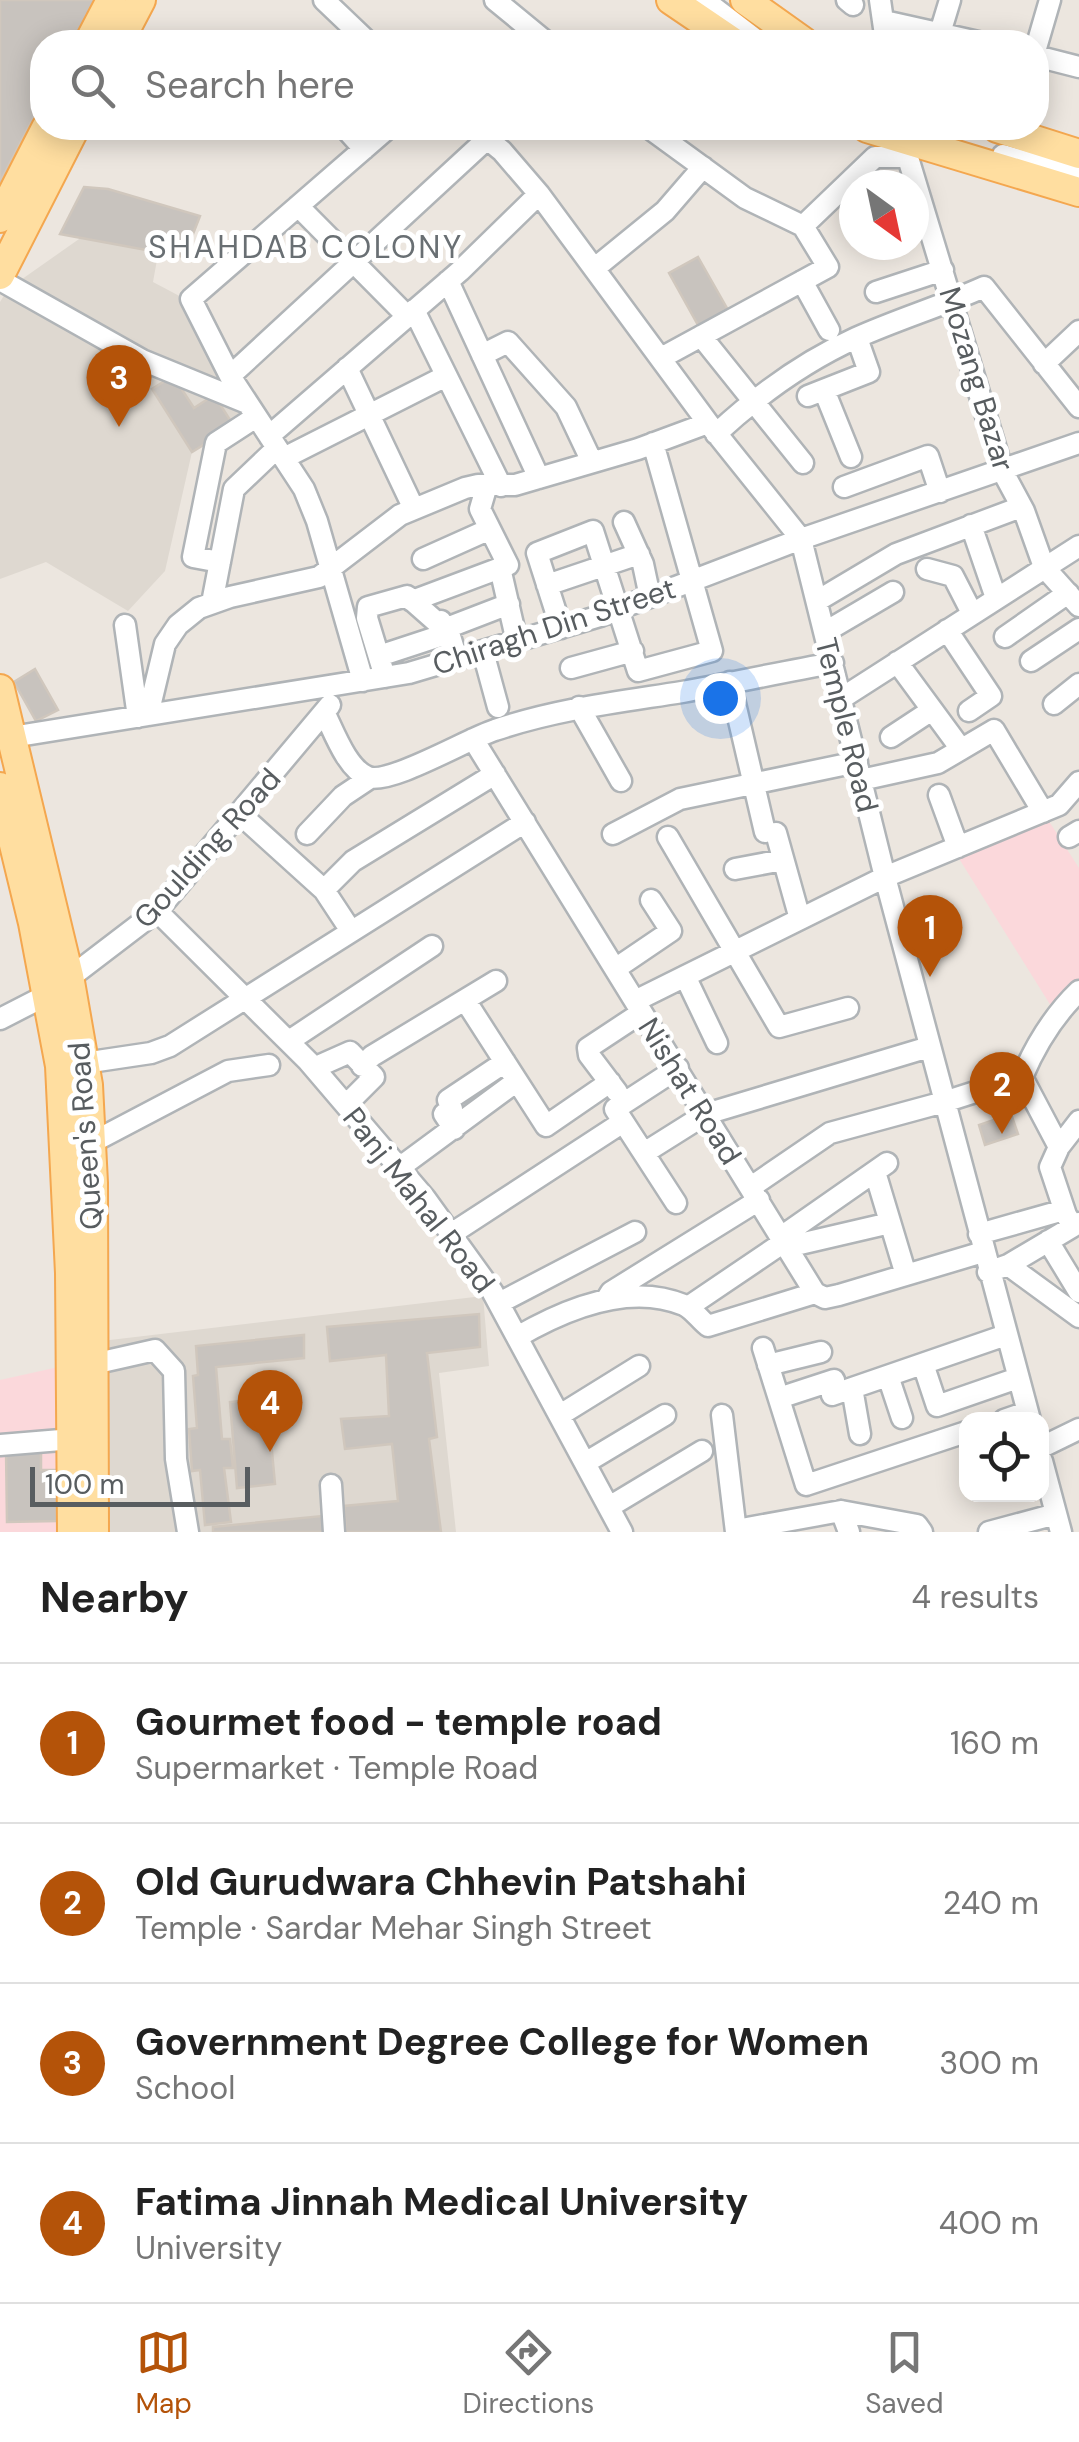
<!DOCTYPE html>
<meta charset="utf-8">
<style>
:root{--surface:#fff;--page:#f2f2f2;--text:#222;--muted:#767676;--line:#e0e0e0;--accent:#b45309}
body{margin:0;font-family:"DM Sans",sans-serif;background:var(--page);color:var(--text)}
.controls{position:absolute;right:30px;bottom:30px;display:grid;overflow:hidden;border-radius:20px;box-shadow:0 5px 25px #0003}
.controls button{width:90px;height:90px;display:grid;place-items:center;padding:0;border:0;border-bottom:2px solid var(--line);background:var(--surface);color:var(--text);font:50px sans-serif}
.compass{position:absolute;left:839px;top:170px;width:90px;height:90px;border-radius:50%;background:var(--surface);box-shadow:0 5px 25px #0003;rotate:147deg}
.scale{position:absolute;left:30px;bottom:25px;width:220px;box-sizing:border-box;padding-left:10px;border:5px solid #585d60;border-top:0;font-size:28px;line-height:35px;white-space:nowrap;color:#585d60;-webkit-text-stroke:8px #fff;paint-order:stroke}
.you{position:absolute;left:720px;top:698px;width:35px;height:35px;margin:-25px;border:8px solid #fff;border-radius:50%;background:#1a73e8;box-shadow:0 0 0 15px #1a73e833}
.badge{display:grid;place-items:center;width:65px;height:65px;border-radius:50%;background:var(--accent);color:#fff;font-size:32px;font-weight:700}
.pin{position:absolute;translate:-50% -82px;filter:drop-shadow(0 2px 5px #0008)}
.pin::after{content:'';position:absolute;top:52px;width:35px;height:30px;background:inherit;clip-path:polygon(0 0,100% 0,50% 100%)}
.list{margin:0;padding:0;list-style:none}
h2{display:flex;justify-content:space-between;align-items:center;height:130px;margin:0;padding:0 40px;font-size:42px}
h2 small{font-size:32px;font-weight:400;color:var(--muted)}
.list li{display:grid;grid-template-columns:65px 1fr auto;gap:30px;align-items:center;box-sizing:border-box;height:160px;padding:0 40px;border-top:2px solid var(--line)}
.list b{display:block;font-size:38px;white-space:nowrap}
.list p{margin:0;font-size:32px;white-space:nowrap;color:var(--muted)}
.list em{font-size:32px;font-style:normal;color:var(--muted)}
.icon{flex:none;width:55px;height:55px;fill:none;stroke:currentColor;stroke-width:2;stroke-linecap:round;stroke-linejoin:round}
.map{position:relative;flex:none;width:1079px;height:1532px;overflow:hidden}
.search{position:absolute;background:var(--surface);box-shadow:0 5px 25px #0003;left:30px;right:30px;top:30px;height:110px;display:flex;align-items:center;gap:25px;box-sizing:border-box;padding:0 35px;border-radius:40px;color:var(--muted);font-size:38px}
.sheet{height:770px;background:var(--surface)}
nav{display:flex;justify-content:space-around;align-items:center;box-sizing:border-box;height:140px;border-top:2px solid var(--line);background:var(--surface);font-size:28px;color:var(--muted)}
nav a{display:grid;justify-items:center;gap:5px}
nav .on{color:var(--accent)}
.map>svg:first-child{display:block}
.education{fill:#ded8d0}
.medical{fill:#fbd8db}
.building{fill:#c8c3be;stroke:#d0c7bd;stroke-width:2.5}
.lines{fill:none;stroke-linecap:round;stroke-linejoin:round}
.minor-casing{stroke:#b0b4b7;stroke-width:25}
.major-casing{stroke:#f4a74f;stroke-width:32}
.minor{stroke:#fff;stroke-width:20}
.major{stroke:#ffdea0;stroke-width:28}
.labels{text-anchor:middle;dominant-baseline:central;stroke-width:10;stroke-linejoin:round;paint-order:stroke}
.street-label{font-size:30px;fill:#585d60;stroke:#fff}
.neighbourhood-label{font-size:32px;letter-spacing:2.5px;fill:#696f73;stroke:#fff}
</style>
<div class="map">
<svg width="1079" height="1532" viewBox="0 0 1079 1532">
<rect width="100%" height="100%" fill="#ece6df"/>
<path class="education" d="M89 232 160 243 153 282 187 300 254 415 192 452 165 571 128 611 46 562 0 579V302L8 289Z
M483 1296 489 1366 439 1373 456 1532H94L93 1342Z"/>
<path class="medical" d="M1043 812 1079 868V991L1056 1014 953 849Z
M72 1364V1532H0V1380Z"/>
<path class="building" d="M0 0H96L73 42H42V101L0 182Z
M84 187 108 189 200 216 184 257 60 234Z
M698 257 732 317 703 334 669 273Z
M173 376 194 408 214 395 234 426 192 452 152 389Z
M35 669 58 710 36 721 14 682Z
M1011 1114 1018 1134 985 1145 979 1125Z
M479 1314 480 1347 427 1353 437 1437 429 1439 441 1532H346L344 1506 398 1501 392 1444 345 1449 341 1419 389 1416 386 1355 330 1361 327 1327Z
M304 1335V1358L216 1367 222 1439H230L233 1468H224L231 1522 205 1525 200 1470 192 1471 189 1429 197 1428 193 1376 198 1375 196 1346Z
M267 1398 275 1484 237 1488 230 1402Z
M6 1450H41V1470H56L57 1521 7 1522Z
M322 1516 324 1532H213V1527Z"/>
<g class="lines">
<g class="minor-casing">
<path id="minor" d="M324 0 368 42
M495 0 546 42
M704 0 759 42
M847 0 853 5
M880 0 886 42
M884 21 978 42
M940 33 950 0
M1036 48 1050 0
M1036 56 1079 67
M345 128 364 149
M474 128 502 151 539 194 708 423 801 539 885 877 1030 1420
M649 128 745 198 803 226 828 267 661 358
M902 138 1003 472 1024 511 1044 567 1079 606
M1003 155 1079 177
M298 206 407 316
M803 226 875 157H907
M595 268 665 211 703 167
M0 280 142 360 247 403
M448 281 539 478
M802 281 829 330
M876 292 943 270
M414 310 501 486
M701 336 803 463
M482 355 508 342 566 407 592 462
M1044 364 1079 331
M347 368 414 509
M230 376 487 139
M824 390 851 457
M808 396 869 372 857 338
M716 434C758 395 803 362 856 338 898 319 942 306 984 287L1079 407
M269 436 460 271 539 194
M284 458 446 376
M844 487 928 456 940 492
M624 522 643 564 650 597
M971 525 996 598
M423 559 490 529
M220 562 193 557 216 443 256 417
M500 568 517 642
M927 569 953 576 972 613
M547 585 639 554
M412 601 508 565 480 509 487 485
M817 601 896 554 1021 507
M212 603 234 489 277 448
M441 621 444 629 509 604
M125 625 138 717
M561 628 537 553 593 531 638 671 712 651 653 443
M947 630 991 696 969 711
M825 632 893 592
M1005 637 1068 593
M483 652 498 707
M379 656 449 633
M1031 661 1079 629
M897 662 961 749
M571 668 633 651
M385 677 367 618 368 607 407 596 449 633 457 659
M363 681 317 521 304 489 230 376 191 299 388 128
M730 682 765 832
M842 698 1079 546
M1054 704 1079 684
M579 707 621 781
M325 714C334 732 347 769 368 777 390 785 469 738 495 730 557 709 619 702 682 692 732 683 782 672 833 663
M148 715 165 644 178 625 199 608 230 597 319 577 400 515 465 488 478 485H515L638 449 708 423
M891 737 932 710
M0 739 409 673 600 616 801 539 1079 443
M473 739 815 1293 825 1298 839 1295 983 1252
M861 780 938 763 994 730 1043 812
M939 795 958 847
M240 814 324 890 351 931
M776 833 800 919
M307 834 343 796 370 778
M613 834 680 799 857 762
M668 837 779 1027 848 1008
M1069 837 1079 831
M735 869 783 860
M324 890 353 861 495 774
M157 911 308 1061 425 1198 492 1291 622 1532
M615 969 671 931 651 900
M685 976 717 1043
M465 1000 546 1126 610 1082
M635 1001 885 877 1059 805 1079 782
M0 1019 47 995 157 911 330 705
M289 1041 432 946
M84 1063 151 1053 170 1046 525 822
M362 1066 372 1056 496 981
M314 1068 350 1052 374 1077 346 1105
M1022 1077 1059 1147 1050 1167 1066 1215 1073 1226
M617 1092 589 1055 588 1048 641 1013
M454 1129 444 1114 452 1109 448 1100 505 1062
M91 1143 228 1071 269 1065
M1059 1147 1079 1121
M644 1153 706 1114 929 1047
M399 1168 517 1081
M875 1172 906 1275
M751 1187 830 1133 944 1102 1022 1077C1036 1044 1053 1016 1079 991
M676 1203 615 1109 678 1068
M451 1234 623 1122
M979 1234 1064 1210
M781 1237 887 1163
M1048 1241 1079 1292
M787 1247 890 1223
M1008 1265 1079 1223
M988 1272 1008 1265 1079 1317
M606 1300 611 1292 759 1200
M499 1303 635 1232
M688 1307 784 1242
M517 1337C565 1309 629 1282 684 1305 693 1309 700 1320 708 1326L815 1293
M763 1348 806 1485 966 1432
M93 1364 155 1350 174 1371 176 1459 188 1532
M923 1364 937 1406 1018 1378
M768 1365 821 1352
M888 1376 902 1418
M852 1388 860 1434
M832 1395 1006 1335
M779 1398 834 1380
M560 1415 639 1366
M722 1415 736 1532
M1004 1420 1027 1412
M0 1445 73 1439
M1042 1447 1079 1429
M1042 1461 1061 1532
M585 1463 665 1415
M331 1485 334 1532
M609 1507 702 1451
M841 1511 917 1525 922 1532
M736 1530 841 1511 849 1532
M989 1532 1056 1514"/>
</g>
<g class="major-casing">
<path id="major" d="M671 0 733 42
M745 0 804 42
M89 42 111 0
M119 42 141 0
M867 128 1079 192
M997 128 1079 154
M0 218 46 128
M0 275 75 128
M0 689 69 976 88 1085 93 1183 94 1532
M0 787 33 923 60 1066 70 1273 72 1532"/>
</g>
<use href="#minor" class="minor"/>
<use href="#major" class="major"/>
</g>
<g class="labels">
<g class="street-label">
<text transform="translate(977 379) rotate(73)">Mozang Bazar</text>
<text transform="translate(554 626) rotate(-18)">Chiragh Din Street</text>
<text transform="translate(847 725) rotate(76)">Temple Road</text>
<text transform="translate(207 848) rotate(-48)">Goulding Road</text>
<text transform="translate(690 1091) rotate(58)">Nishat Road</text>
<text transform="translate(85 1136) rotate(-94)">Queen's Road</text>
<text transform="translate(419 1200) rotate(52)">Panj Mahal Road</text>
</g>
<g class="neighbourhood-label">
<text x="306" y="247">SHAHDAB COLONY</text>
</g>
</g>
</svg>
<div class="controls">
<button><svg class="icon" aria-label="locate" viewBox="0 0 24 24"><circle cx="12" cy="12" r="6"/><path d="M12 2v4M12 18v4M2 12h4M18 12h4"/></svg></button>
</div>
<svg class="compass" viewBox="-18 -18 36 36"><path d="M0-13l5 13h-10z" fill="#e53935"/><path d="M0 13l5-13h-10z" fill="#767676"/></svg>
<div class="scale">100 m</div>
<div class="you"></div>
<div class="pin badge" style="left:930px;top:977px">1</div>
<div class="pin badge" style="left:1002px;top:1134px">2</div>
<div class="pin badge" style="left:119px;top:427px">3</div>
<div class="pin badge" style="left:270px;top:1452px">4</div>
<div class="search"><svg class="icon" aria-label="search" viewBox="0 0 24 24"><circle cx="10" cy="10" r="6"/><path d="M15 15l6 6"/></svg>Search here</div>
</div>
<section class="sheet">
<h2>Nearby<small>4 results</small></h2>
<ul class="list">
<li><span class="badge">1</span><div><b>Gourmet food - temple road</b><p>Supermarket · Temple Road</p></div><em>160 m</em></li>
<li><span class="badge">2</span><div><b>Old Gurudwara Chhevin Patshahi</b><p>Temple · Sardar Mehar Singh Street</p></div><em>240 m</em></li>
<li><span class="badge">3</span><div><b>Government Degree College for Women</b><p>School</p></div><em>300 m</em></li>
<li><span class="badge">4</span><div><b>Fatima Jinnah Medical University</b><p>University</p></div><em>400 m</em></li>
</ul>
</section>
<nav>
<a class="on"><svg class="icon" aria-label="map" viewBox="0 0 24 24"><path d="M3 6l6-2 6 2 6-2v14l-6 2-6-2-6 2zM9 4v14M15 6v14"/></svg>Map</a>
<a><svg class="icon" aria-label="directions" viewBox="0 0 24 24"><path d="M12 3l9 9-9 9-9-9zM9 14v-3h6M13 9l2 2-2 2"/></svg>Directions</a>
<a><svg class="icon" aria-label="saved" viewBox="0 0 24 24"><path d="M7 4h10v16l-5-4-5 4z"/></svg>Saved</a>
</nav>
